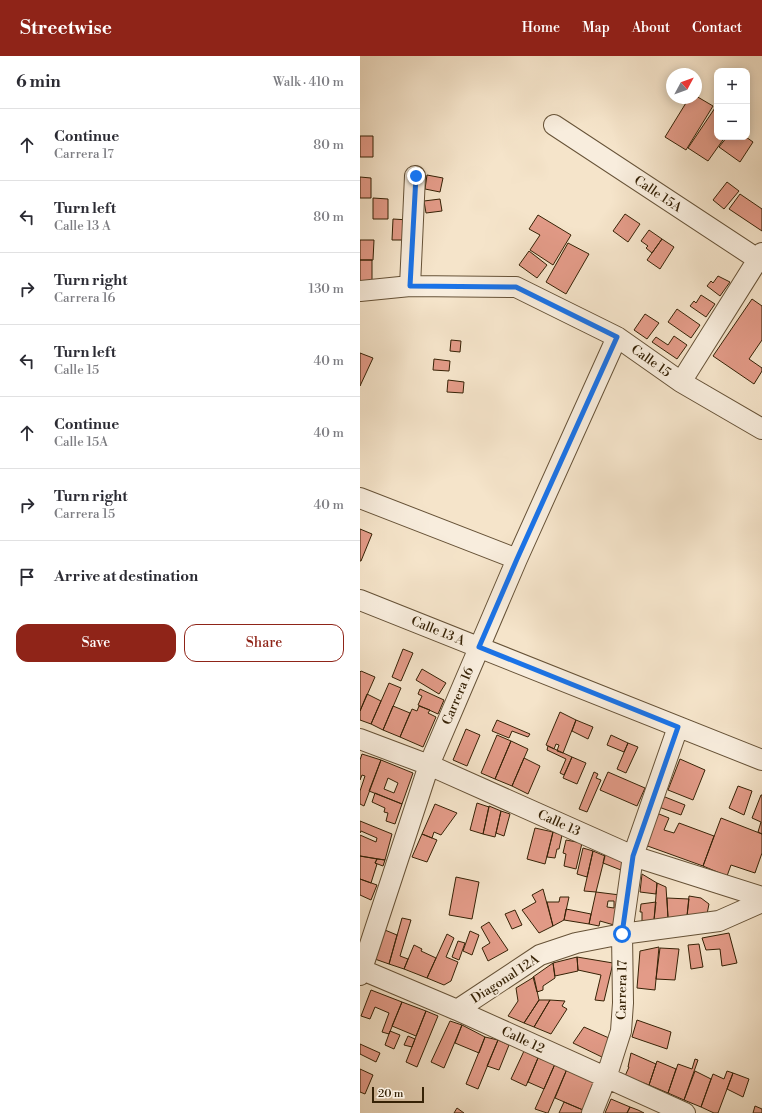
<!DOCTYPE html>
<meta charset="utf-8">
<style>
:root{--surface:#fff;--page:#f7f7f7;--text:#2b2b33;--muted:#7c7c81;--line:#e1e1e2;--accent:#8f2418}
body{margin:0;font-family:"Libre Bodoni",serif;background:var(--page);color:var(--text)}
.controls{position:absolute;right:12px;top:12px;display:grid;overflow:hidden;border-radius:8px;box-shadow:0 2px 10px #0003}
.controls button{width:36px;height:36px;display:grid;place-items:center;padding:0;border:0;border-bottom:1px solid var(--line);background:var(--surface);color:var(--text);font:20px sans-serif}
.compass{position:absolute;left:306px;top:12px;width:36px;height:36px;border-radius:50%;background:var(--surface);box-shadow:0 2px 10px #0003;rotate:49deg}
.scale{position:absolute;left:12px;bottom:10px;width:52px;box-sizing:border-box;padding-left:4px;border:2px solid #362206;border-top:0;font-size:11px;line-height:14px;white-space:nowrap;color:#362206;-webkit-text-stroke:3px #f8eddd;paint-order:stroke}
.stop{position:absolute;width:12px;height:12px;margin:-9px;border:3px solid #1a73e8;border-radius:50%;background:#fff}
.stop.end{background:#1a73e8;border-color:#fff;box-shadow:0 1px 4px #0008}
.list{margin:0;padding:0;list-style:none}
h2{display:flex;justify-content:space-between;align-items:center;height:52px;margin:0;padding:0 16px;font-size:17px}
h2 small{font-size:13px;font-weight:400;color:var(--muted)}
.list li{display:grid;grid-template-columns:26px 1fr auto;gap:12px;align-items:center;box-sizing:border-box;height:72px;padding:0 16px;border-top:1px solid var(--line)}
.list b{display:block;font-size:15px;white-space:nowrap}
.list p{margin:0;font-size:13px;white-space:nowrap;color:var(--muted)}
.list em{font-size:13px;font-style:normal;color:var(--muted)}
.actions{display:flex;gap:8px;padding:12px 16px}
.actions a{flex:1;padding:9px 0;border:1px solid var(--accent);border-radius:12px;text-align:center;font-size:14px;color:var(--accent)}
.actions .main{background:var(--accent);color:#fff}
.icon{flex:none;width:22px;height:22px;fill:none;stroke:currentColor;stroke-width:2;stroke-linecap:round;stroke-linejoin:round}
.map{position:relative;flex:none;width:402px;height:1057px;overflow:hidden}
header{display:flex;align-items:center;gap:24px;box-sizing:border-box;height:56px;padding:0 20px;background:var(--accent);color:#fff}
header strong{font-size:19px}
nav{display:flex;gap:22px;margin-inline-start:auto;font-size:14px}
main{display:flex}
aside{flex:1;background:var(--surface)}
.map>svg:first-child{display:block}
.building{fill:#e39b88;stroke:#362206;fill-rule:evenodd}
.lines{fill:none;stroke-linecap:round;stroke-linejoin:round}
.minor-casing{stroke:#665237;stroke-width:22}
.minor{stroke:#f8eddd;stroke-width:20}
.route{stroke:#1a73e8;stroke-width:5}
.labels{text-anchor:middle;dominant-baseline:central;stroke-width:4;stroke-linejoin:round;paint-order:stroke}
.street-label{font-size:13px;fill:#362206;stroke:#f8eddd}
</style>
<header>
<strong>Streetwise</strong>
<nav><a>Home</a><a>Map</a><a>About</a><a>Contact</a></nav>
</header>
<main>
<aside>
<h2>6 min<small>Walk · 410 m</small></h2>
<ul class="list">
<li><svg class="icon" aria-label="ahead" viewBox="0 0 24 24"><path d="M12 20V5M6 11l6-6 6 6"/></svg><div><b>Continue</b><p>Carrera 17</p></div><em>80 m</em></li>
<li><svg class="icon" aria-label="left" viewBox="0 0 24 24"><path d="M17 20v-9H6M10 6l-5 5 5 5"/></svg><div><b>Turn left</b><p>Calle 13 A</p></div><em>80 m</em></li>
<li><svg class="icon" aria-label="right" viewBox="0 0 24 24"><path d="M7 20v-9h11M14 6l5 5-5 5"/></svg><div><b>Turn right</b><p>Carrera 16</p></div><em>130 m</em></li>
<li><svg class="icon" aria-label="left" viewBox="0 0 24 24"><path d="M17 20v-9H6M10 6l-5 5 5 5"/></svg><div><b>Turn left</b><p>Calle 15</p></div><em>40 m</em></li>
<li><svg class="icon" aria-label="ahead" viewBox="0 0 24 24"><path d="M12 20V5M6 11l6-6 6 6"/></svg><div><b>Continue</b><p>Calle 15A</p></div><em>40 m</em></li>
<li><svg class="icon" aria-label="right" viewBox="0 0 24 24"><path d="M7 20v-9h11M14 6l5 5-5 5"/></svg><div><b>Turn right</b><p>Carrera 15</p></div><em>40 m</em></li>
<li><svg class="icon" aria-label="arrive" viewBox="0 0 24 24"><path d="M6 21V4h12l-3 4 3 4H6"/></svg><div><b>Arrive at destination</b></div></li>
</ul>
<div class="actions"><a class="main">Save</a><a>Share</a></div>
</aside>
<div class="map">
<svg width="402" height="1057" viewBox="0 0 402 1057">
<rect width="100%" height="100%" fill="#f5e4ca"/>
<filter id="stains"><feTurbulence type="fractalNoise" baseFrequency=".005" numOctaves="4"/><feColorMatrix values="0 0 0 0 .2 0 0 0 0 .09 0 0 0 0 .02 0 0 0 .5 -.17"/></filter>
<radialGradient id="worn" r=".72"><stop offset=".6" stop-color="#630" stop-opacity="0"/><stop offset="1" stop-color="#630" stop-opacity=".3"/></radialGradient>
<path class="building" d="M336 40 353 50 326 94 305 81 329 42H336Z
M357 49V81H365L348 105 328 92Z
M0 80H13V101H0Z
M367 81H386L393 86 380 106 359 91Z
M67 119 83 122 80 136 65 133Z
M0 121 11 122V142H0Z
M367 126 379 135 364 153 353 144Z
M380 138 402 153V175L369 153Z
M13 142 28 143V163H13Z
M80 143 82 155 66 157 64 145Z
M265 158 280 168 268 186 253 175Z
M178 159 211 179 193 209 170 194 180 179 169 173Z
M33 163 49 164V184H32Z
M289 174 302 183 292 197 286 192 288 190 281 185Z
M302 183 314 191 300 213 287 204Z
M0 184H14L13 204H0Z
M208 187 229 198 206 238 186 226Z
M169 195 187 209 177 222 159 209Z
M0 204H12V225H0Z
M358 220 370 226 360 240 347 230 351 225 353 227Z
M341 239 355 248 346 261 330 250 334 245 336 247Z
M392 243 402 250V284L389 303 402 312V315L394 328 353 300Z
M317 253 340 269 331 282 308 266Z
M285 258 299 267 287 283 274 274Z
M314 280 327 289 317 303 292 286 296 281 308 289Z
M91 284 101 285 100 296 90 295Z
M0 297 13 302 0 330Z
M74 303 90 305 89 315 73 314Z
M88 324 104 326 103 337 87 336Z
M0 473 12 478 1 505H0Z
M43 593 53 597 41 625 32 621Z
M62 613 86 627 79 638 56 624Z
M1 615 15 621 0 655V616Z
M29 627 41 632 23 674 11 668Z
M60 633 84 644 78 658 58 649 62 640 58 638Z
M7 638 21 645 11 668 0 664V655Z
M33 650 50 657 40 681 23 674Z
M59 650 70 654 68 657 76 661 63 691 40 681 52 653 57 655Z
M200 656 216 664 203 697 197 695 199 689 196 688 194 693 186 689Z
M137 664 170 678 168 681 152 675 149 682 132 675Z
M216 664 233 671 228 683 212 675Z
M106 673 120 679 107 710 93 704Z
M137 679 151 685 135 723 121 717Z
M251 679 268 687 264 696 247 689Z
M151 685 168 693 152 730 135 723Z
M268 687 278 691 266 717 257 713Z
M188 690 212 701 204 719 200 717 206 703 187 694Z
M2 698 21 704 4 750 0 748V735L5 720 2 719 0 724V704Z
M212 701 226 707 217 728 203 722Z
M164 702 180 710 168 738 152 730Z
M320 703 345 714 333 744 308 734Z
M21 704 53 717 42 748 9 735ZM28 722 38 727 34 737 24 733Z
M234 716 238 718 236 722 241 724 227 756 219 753Z
M248 716 285 732 277 750 240 734Z
M378 730 392 735 384 759 369 752Z
M15 737 42 748 35 768 26 765 28 757 24 756 25 752 12 746Z
M300 739 325 749 321 759 296 750Z
M401 739H402V778L398 776 401 766 392 762Z
M117 747 129 751 123 778 110 774Z
M75 748 97 757 81 779 74 776 72 782 62 778Z
M129 750 141 755 135 781 123 778Z
M141 755 150 758 144 780 136 777Z
M294 756 309 762 304 774 314 777 319 767 354 780 343 810 282 788Z
M361 762 402 778V797L395 817 371 809 367 820 343 810Z
M0 765 32 778 25 804 0 800V779L16 786 17 782 1 775 0 777Z
M175 772 193 776 185 808 167 803Z
M193 776 202 779 199 793H197L195 802 187 801Z
M62 778 77 784 67 806 52 801Z
M206 784 222 787 216 813 204 810 206 798 203 797Z
M223 792 233 795 227 821 217 818Z
M233 795 245 800 236 836 224 835Z
M245 798 267 807 266 816 243 807Z
M0 800 17 803 15 807 17 808 11 827 0 823Z
M17 803 25 804 23 810 15 807Z
M282 818 297 827 296 838 280 836Z
M96 821 119 826 112 863 89 859Z
M0 823 17 829 11 844 0 839Z
M297 827 306 831 308 862 294 864Z
M183 833 193 870 179 877 162 854 176 846 172 839Z
M236 836 260 839 254 869 240 865 239 870 229 868ZM248 845H254V852L247 851Z
M329 840 341 842 349 848 347 858 327 860Z
M200 841H209L204 864 193 870 187 846H199Z
M307 842 329 843 327 860 308 862Z
M296 846 294 864 282 866V856H280L281 848Z
M206 853 231 858 229 868 204 864Z
M155 854 162 869 152 873 145 858Z
M42 862 51 864 40 900 48 903 44 913 29 908Z
M129 866 148 894 128 905 122 892 130 887 121 871Z
M20 872 37 879 29 908 12 902Z
M110 875 119 879 112 899 103 895Z
M369 877 377 907 362 910 360 893 346 894 342 882Z
M87 878 94 882 86 901 98 906 91 925 84 929 67 922Z
M98 885 105 887 99 904 92 901Z
M339 888 343 911 331 913 328 889Z
M54 889 62 893 61 895 76 902 67 922 44 913Z
M299 891 295 934 277 932 280 895Z
M300 892 319 893 315 924 296 923Z
M217 901 253 907 244 945 235 944 241 919 218 914Z
M217 901 218 915 195 920 193 907Z
M193 907 195 922 183 930V934L177 936 173 921Z
M174 921 179 944 164 967 148 960 158 945 156 932Z
M11 934 42 946 29 978 22 976 29 957 15 951 10 963 1 960Z
M179 944H190L174 971 164 967Z
M190 944 205 945 202 950 207 953 191 978 174 971Z
M42 946 66 955 56 980 32 970Z
M66 955 78 960 57 1011 46 1006Z
M277 964 311 976 307 993 272 981Z
M90 965 102 969 84 1012 71 1006Z
M102 969 125 981 119 997 95 987Z
M224 971 249 982 244 1002 213 987Z
M30 975 40 979 34 993 25 989Z
M48 980 55 983 52 991 44 989Z
M125 981 138 984 118 1033 106 1028Z
M138 984 149 989 139 1014 127 1010Z
M0 988 20 997 16 1006 0 998Z
M164 995 178 1002 166 1030 151 1023Z
M271 997 296 1008 289 1029 265 1020 269 1011H268Z
M178 1002 195 1008 184 1033 168 1026Z
M335 1003 338 1004 324 1044 308 1037 318 1008 332 1013Z
M297 1005 316 1013 308 1037 289 1029Z
M195 1008 207 1013 188 1057H187L175 1053Z
M0 1013 13 1019 5 1038 0 1036Z
M207 1013 235 1025 223 1054 195 1042Z
M335 1015 351 1023 341 1051 324 1044Z
M367 1015 373 1017 358 1057H354L341 1051 353 1018 364 1023Z
M373 1017 389 1023 383 1041 367 1033Z
M251 1043 270 1051 267 1057H245Z
M204 1046 223 1054 222 1057H199Z
M395 1050 402 1053V1057H393Z
M270 1051 278 1054 284 1057H267Z
M97 1052 104 1057H94Z"/>
<g class="lines">
<g class="minor-casing">
<path id="minor" d="M194 69 402 206
M50 230 55 120
M0 235 50 230 156 231 257 281 321 326 402 373
M321 326 402 197
M0 442 157 503
M0 544 402 704
M0 683 69 709 273 800 402 841
M0 913 97 954 325 1057
M0 919 69 709 157 503 257 281
M97 954 180 899 216 887 262 878 359 865 402 846
M232 1057 246 1022 261 975 263 947 262 878 273 800 318 671"/>
</g>
<use href="#minor" class="minor"/>
</g>
<g class="lines">
<path class="route" d="M56 120 50 230 156 231 257 281 157 503 119 591 318 671 273 800 262 878"/>
</g>
<g class="labels">
<g class="street-label">
<text transform="translate(298 138) rotate(34)">Calle 15A</text>
<text transform="translate(291 305) rotate(35)">Calle 15</text>
<text transform="translate(78 575) rotate(22)">Calle 13 A</text>
<text transform="translate(98 640) rotate(-67)">Carrera 16</text>
<text transform="translate(199 767) rotate(24)">Calle 13</text>
<text transform="translate(145 923) rotate(-33)">Diagonal 12A</text>
<text transform="translate(262 934) rotate(-89)">Carrera 17</text>
<text transform="translate(163 984) rotate(25)">Calle 12</text>
</g>
</g>
<rect width="100%" height="100%" filter="url(#stains)"/>
<rect width="100%" height="100%" fill="url(#worn)"/>
</svg>
<div class="controls">
<button>+</button>
<button>−</button>
</div>
<svg class="compass" viewBox="-18 -18 36 36"><path d="M0-13l5 13h-10z" fill="#e53935"/><path d="M0 13l5-13h-10z" fill="#7c7c81"/></svg>
<div class="scale">20 m</div>
<div class="stop" style="left:262px;top:878px"></div>
<div class="stop end" style="left:56px;top:120px"></div>
</div>
</main>
